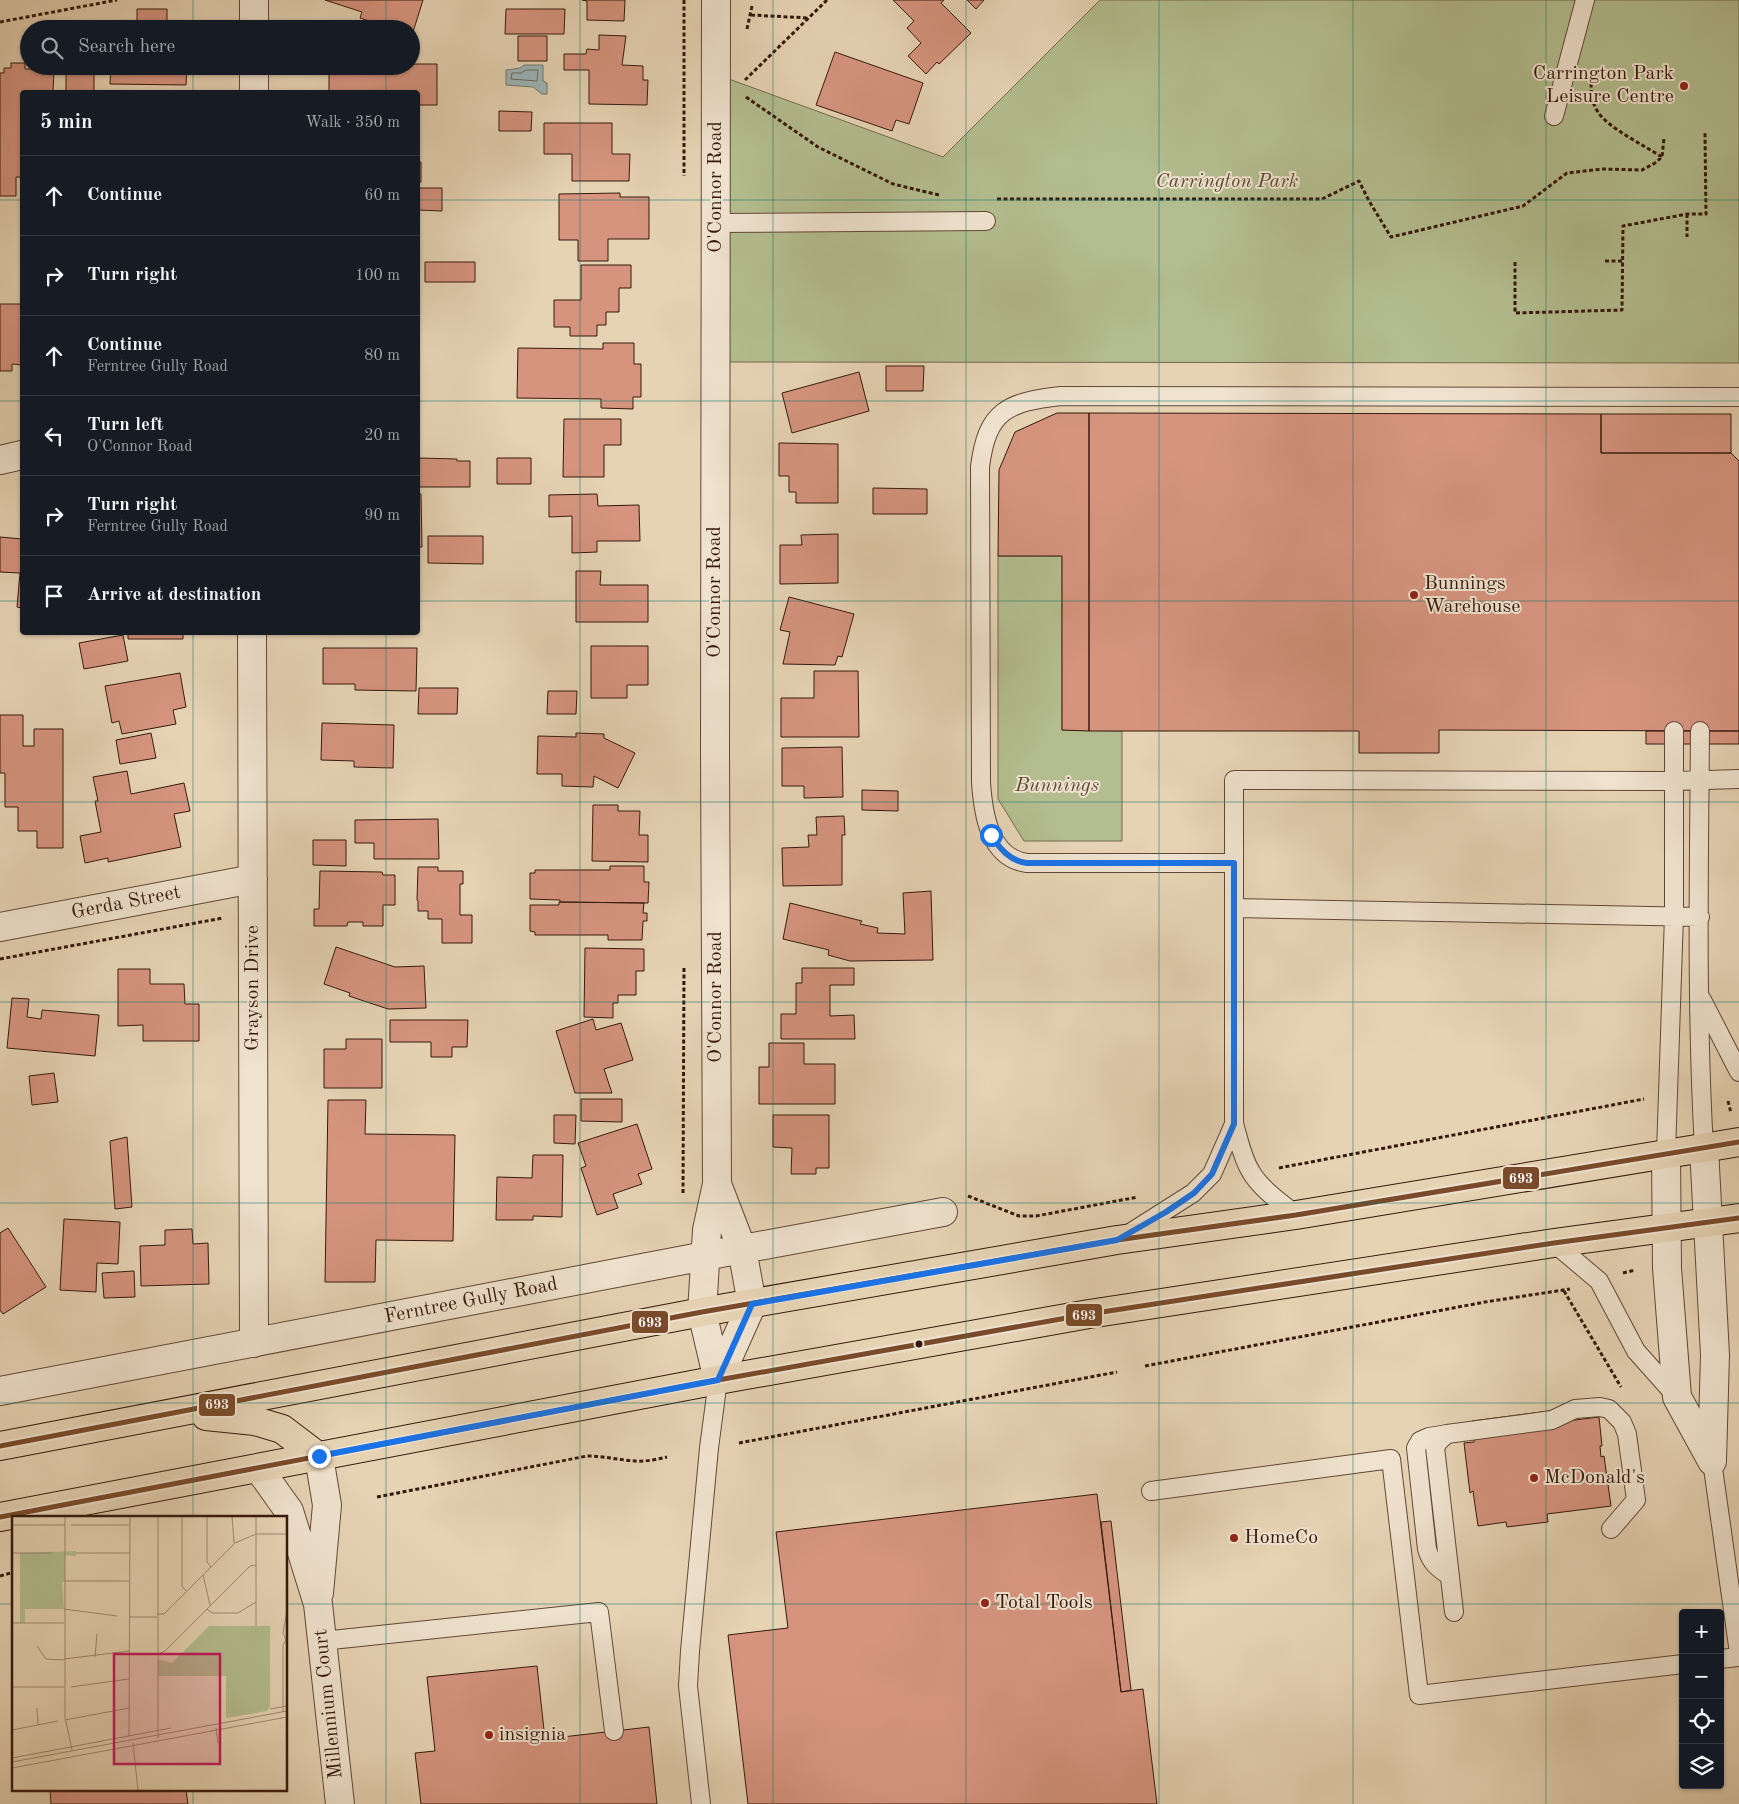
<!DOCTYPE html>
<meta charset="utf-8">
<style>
:root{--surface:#171b24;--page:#20242c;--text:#f1f3f6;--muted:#9ea1a6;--line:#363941}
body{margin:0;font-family:"Old Standard TT",serif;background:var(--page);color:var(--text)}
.controls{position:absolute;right:15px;bottom:15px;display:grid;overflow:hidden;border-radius:5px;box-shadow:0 1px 4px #0004}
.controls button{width:45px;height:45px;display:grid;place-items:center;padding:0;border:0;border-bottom:1px solid var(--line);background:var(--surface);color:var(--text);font:25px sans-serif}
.stop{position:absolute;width:15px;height:15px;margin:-11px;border:4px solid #1a73e8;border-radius:50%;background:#fff}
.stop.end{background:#1a73e8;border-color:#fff;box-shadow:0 1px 5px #0008}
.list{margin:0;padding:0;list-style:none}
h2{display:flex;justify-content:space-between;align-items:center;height:65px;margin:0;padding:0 20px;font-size:21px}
h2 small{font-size:16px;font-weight:400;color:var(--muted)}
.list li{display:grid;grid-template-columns:32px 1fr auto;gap:15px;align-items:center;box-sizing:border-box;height:80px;padding:0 20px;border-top:1px solid var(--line)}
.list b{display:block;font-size:19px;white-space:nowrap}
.list p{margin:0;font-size:16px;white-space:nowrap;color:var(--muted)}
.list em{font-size:16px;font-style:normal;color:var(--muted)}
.icon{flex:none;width:28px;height:28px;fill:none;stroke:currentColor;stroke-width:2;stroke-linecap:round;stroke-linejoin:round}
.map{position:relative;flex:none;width:1739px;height:1804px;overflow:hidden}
.search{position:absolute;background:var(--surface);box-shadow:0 1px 4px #0004;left:20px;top:20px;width:400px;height:55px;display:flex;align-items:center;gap:12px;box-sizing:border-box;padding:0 18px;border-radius:28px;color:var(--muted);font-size:19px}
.panel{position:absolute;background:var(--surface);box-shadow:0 1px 4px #0004;left:20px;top:90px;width:400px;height:545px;border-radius:5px}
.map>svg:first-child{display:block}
.green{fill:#b3bd8f;stroke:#746b4e}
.water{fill:#9cb5b8;stroke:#737774}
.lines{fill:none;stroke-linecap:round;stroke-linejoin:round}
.shore{stroke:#696762;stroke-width:1}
.building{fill:#d6947f;stroke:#36190d}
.lane-casing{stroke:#624837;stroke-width:20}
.street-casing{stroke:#624837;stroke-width:30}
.primary-casing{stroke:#36190d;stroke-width:30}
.path{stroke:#36190d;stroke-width:3;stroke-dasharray:4 2.5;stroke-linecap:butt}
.lane{stroke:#efe2ce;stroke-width:18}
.street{stroke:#efe2ce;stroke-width:28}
.primary{stroke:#e6d3b4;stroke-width:28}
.bus-1-casing{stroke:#efe2ce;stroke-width:9}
.bus-1{stroke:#7a4b2a;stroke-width:5}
.route{stroke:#1a73e8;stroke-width:6}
.grid{fill:none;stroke:#0f766e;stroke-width:1;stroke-opacity:0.55}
.poi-dot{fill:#8f2418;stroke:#efe2ce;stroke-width:2}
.bus-dot{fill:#36190d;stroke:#efe2ce;stroke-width:2}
.labels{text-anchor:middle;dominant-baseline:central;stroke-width:4;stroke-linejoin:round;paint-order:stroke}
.poi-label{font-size:20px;fill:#36190d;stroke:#efe2ce;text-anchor:start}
.park-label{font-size:20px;font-style:italic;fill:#5c4a34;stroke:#efe2ce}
.street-label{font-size:20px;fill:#36190d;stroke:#efe2ce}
.inset-road{fill:none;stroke:#a08971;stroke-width:1}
.view{fill:#c2185b;fill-opacity:0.15;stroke:#c2185b;stroke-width:2.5}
.inset-edge{fill:none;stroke:#36190d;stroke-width:2.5}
.line-badge{stroke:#efe2ce;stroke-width:2}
.badge-label{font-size:14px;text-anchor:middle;font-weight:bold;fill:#fff}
</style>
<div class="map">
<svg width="1739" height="1804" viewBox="0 0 1739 1804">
<rect width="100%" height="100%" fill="#e6d3b4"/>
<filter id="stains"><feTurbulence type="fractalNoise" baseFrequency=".004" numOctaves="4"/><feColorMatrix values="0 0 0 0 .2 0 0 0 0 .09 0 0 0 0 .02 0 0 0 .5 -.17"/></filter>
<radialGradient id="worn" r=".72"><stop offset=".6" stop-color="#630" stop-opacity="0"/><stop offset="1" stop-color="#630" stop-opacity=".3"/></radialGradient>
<path class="green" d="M1100 0H1739V363L716 362 715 74 943 157Z
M998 556H1062V730L1122 731V841H1024L998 799Z"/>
<path class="water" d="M524 65H543V81L547 83V94H542L533 87 506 85V70L520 68Z"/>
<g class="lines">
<path class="shore" d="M526 70H538L537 81 511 79 512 73H521Z"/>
</g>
<path class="building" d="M325 0H423L413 32 411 29 398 27 397 29H393L360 18 362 12Z
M625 0 624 21 587 20V1L582 0Z
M893 0H944L941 3 971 33 939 64 937 62 926 74 908 56 921 43 907 28 914 21Z
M967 0H984L976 9Z
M137 9H167V29H137Z
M506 9H565L564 34H505Z
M599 35 626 36 622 65 643 66V80H648L647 105 589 104V70H564V54H586L587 49 599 50Z
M518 36H547V61H518Z
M835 52 923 83 909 124 896 120 892 131 816 105Z
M11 63H25V69H54L53 92H22V177H16V196H0V73H4V68H11Z
M411 64H437V105H418V92H329V66H411Z
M61 66 94 67V92H66V67Z
M111 66H187L186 85 110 84Z
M499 111 532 112 531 131H499Z
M544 123H612V154H630L629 181H572V154H544Z
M418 162H421V182H418Z
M418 188H442V211L418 210Z
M620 193V197H649V239H608V261H578V240H559V194Z
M425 262H475V282H425Z
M581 265H631V288H619V312H606V325H597V336H570V327H554V300H581Z
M0 304H22V365L12 364V371H0Z
M603 343H634V364H641V397H633V409L601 408V399L517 398 518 348 603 349Z
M886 366H924L923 391H886Z
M859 372 869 411 792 433 782 393Z
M1057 413H1089V731L1062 730V556H998L999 470 1015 432Z
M1089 413 1601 414V453H1731L1739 461V731L1439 730V753H1359V731H1089Z
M1601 414H1731V453H1601Z
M564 419H621V445H604V477H563Z
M779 443 838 444V503H796V492H789V476H779Z
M418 458 457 459V461H470V487H418Z
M497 458H531V484H497Z
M873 488 927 489V514H873Z
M418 494H421L422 547H418Z
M597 494 598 506 639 505 640 541H597V552L572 553V516L549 517V495Z
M22 531V608L17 607 20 573 0 572V537L22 539Z
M838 534V583L780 584V545H802L801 535Z
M428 536H483V564L428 563Z
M576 571H601L600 585H648V622H576Z
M789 597 854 614 842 657 838 656 835 665 783 664 790 632 780 630Z
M124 632H183V639H128V634Z
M326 632H389V634H326Z
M123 635 128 661 84 669 79 643Z
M591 646H648V685H627V698H591Z
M323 648H417L416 691 355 690V684H323Z
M814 671H858L859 737H781V698H814Z
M180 673 186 707 173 710 176 724 122 734 119 721 112 723 105 686Z
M419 688H458L457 714H418Z
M548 691H577L576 714H547Z
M0 715H23V746H34V729H63V848H37V831H18V807H5V773H0Z
M322 723 394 725 393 768 354 767V761L321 760Z
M1646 731H1739V744H1646Z
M151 733 156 758 120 764 116 740Z
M576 733 604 734V738L635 753 618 788 594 776 593 787 562 786V774H537L538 736 576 737Z
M842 747 843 797 804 798V786H782V748Z
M127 771 131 794 184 783 190 811 174 814 181 847 108 862V858L85 863 80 836 101 832 95 801H98L93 777Z
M862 790 898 791V811L862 810Z
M593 805H618V811H640L639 835H648V862L592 861Z
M844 816 845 835H842V885L783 886 782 848 809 847 808 835H817L816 817Z
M438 819 439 859H374V843H355V820Z
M313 840H346V866L313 865Z
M610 866H644V882H649L648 903 560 902V900L530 899V873H535V870H610Z
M418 867H438V871H463V884H460V915H472V943H442V919H428V911H418V901L417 900Z
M320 871 382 872 383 875H395V905H383V926H363V922H348L347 926H314V909H319Z
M931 891 933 960 850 961 828 955 829 950 783 939 790 903 862 921 860 924 878 928 877 933 905 934 903 893Z
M559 902 644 903 643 913H647V921H643L642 940H608V935H535V932L530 931V905H559Z
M336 947 395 967 424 966 426 1008 388 1009 349 996 350 993 324 984Z
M585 948 644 949V971H636V995H618V1003H613V1018L584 1017Z
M802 968H854V985H830V1016L854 1015 855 1039H781V1014H796V983H802Z
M118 969H150V984H184L185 1004H199V1041H143V1025L118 1026Z
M12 998 29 999 27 1017 41 1019 42 1010 99 1015 95 1056 7 1048Z
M593 1019 596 1030 621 1023 633 1060 604 1069 612 1093H575L556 1031Z
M390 1020H468L467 1047H452V1057H431V1042H390Z
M346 1039H382V1088H324V1049H346Z
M769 1043H804V1064H835V1104H759V1067H769Z
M54 1073 58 1102 32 1105 29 1076Z
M581 1099H622V1122L581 1121Z
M328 1100H366L365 1134 455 1135 453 1241 376 1240 375 1282H325Z
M554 1115H576L575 1144 554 1143Z
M773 1115H829V1168H816V1174H791L792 1148 773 1147Z
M637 1124 652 1169 638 1174 642 1184 613 1194 618 1208 597 1215 581 1168 586 1166 578 1143Z
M127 1137 132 1207 115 1209 110 1141Z
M533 1155H563L562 1217 533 1216V1220H496L497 1177 532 1178Z
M64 1219 120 1222 118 1264 97 1263 96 1292 60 1290Z
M8 1228 46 1287 3 1314 0 1310V1233Z
M192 1229 193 1244 208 1243 209 1284 141 1286 140 1246 165 1245V1230Z
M134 1271 135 1297 104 1298 102 1273Z
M1549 1411 1551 1423 1599 1417 1602 1446H1600L1601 1457 1604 1456 1611 1506 1547 1514 1548 1522 1507 1527 1506 1522 1478 1526 1473 1491 1470 1493 1464 1443 1474 1442 1472 1421Z
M1097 1494 1121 1692 1143 1689 1157 1804H748L728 1635 788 1628 776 1532Z
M1111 1521 1131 1690 1121 1692 1101 1522Z
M537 1666 545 1739 649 1727 657 1804H421L415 1753 435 1751 427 1677Z
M50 1790H186L188 1804H51Z"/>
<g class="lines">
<g class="lane-casing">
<path id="lane" d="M1554 116 1585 0
M717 223 986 221
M1700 731C1699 870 1696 1009 1704 1148
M1234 863H1027C989 858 983 813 981 782L980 467C987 410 1008 402 1061 396L1739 397
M1234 908 1700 917
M1701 998 1739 1072
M1666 1153 1674 916V731
M1296 1215C1280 1202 1261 1189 1251 1172 1242 1158 1239 1140 1234 1124V780L1674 781 1739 779
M1130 1233 1193 1193 1212 1174 1234 1124
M1554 1243 1599 1281 1636 1351 1677 1397
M1447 1434 1429 1437 1420 1441 1416 1448 1427 1549C1431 1563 1438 1568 1450 1576
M1712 1461 1739 1653
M1151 1491 1391 1459 1419 1695 1683 1664
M1454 1612 1435 1447 1439 1441 1447 1434 1552 1420 1575 1409 1600 1407 1609 1409 1622 1422 1627 1434 1636 1500 1611 1529
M322 1641 599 1612 614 1731
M1720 1659 1739 1657
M701 1804 688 1686 690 1651 709 1448 718 1380"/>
</g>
<g class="street-casing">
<path id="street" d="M716 0 715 754 717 1184 707 1230 702 1312 718 1380
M254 29V0
M254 92V66
M0 460 22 455
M252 632 254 1343
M0 927 253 879
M1704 1148 1715 1355 1712 1460
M1666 1153 1667 1268 1677 1397 1712 1461
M717 1184 742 1249 752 1304 718 1380
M0 1391 705 1256 943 1212
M259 1469 289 1511 318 1604 340 1804
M319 1593 327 1505 319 1457"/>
</g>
<g class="primary-casing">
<path id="primary" d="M206 1416 255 1421 282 1429 319 1457
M0 1446 702 1312 1117 1240 1296 1215 1739 1142
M0 1517 718 1380 1089 1314 1554 1243 1739 1218"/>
</g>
<path class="path" d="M684 0V176
M751 15 809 18
M0 22 117 0
M747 29 752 6
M1592 77C1590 89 1591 102 1598 112 1607 127 1645 146 1662 157
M745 80 827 0
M746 97 818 147 893 184 939 195
M997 199H1322L1359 181 1369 201 1391 237 1523 206 1567 173 1603 169 1642 170 1655 163 1662 157 1664 138
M1687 214V237
M1605 261H1623
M1515 262V313L1622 310 1623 226 1687 214H1706L1705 133
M0 959 223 918
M1728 1101 1731 1113
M1279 1168 1644 1099
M683 1193 684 967
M968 1196 1019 1216H1036L1138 1197
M1623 1273 1635 1270
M1564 1291 1621 1387
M1145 1366 1485 1302 1570 1289
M739 1443 1117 1372
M377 1497 587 1456C604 1456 619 1460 635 1461 646 1462 657 1459 667 1457
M0 1576 14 1572"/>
<use href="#lane" class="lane"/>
<use href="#street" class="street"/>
<use href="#primary" class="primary"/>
<g class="bus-1-casing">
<path id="bus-1" d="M0 1446 702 1312 1117 1240 1296 1215 1739 1142
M0 1517 718 1380 1089 1314 1554 1243 1739 1218"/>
</g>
<use href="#bus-1" class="bus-1"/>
</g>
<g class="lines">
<path class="route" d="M319 1456 718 1380 752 1304 1117 1240 1166 1212 1194 1193 1212 1174 1234 1124V863H1027C1010 861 1000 849 991 835"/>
</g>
<path class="grid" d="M193 0V29M386 0V29M580 0V1804M773 0V1804M966 0V1804M1159 0V1804M1353 0V1804M1546 0V1804M193 66V92M386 66V92M0 200H22M418 200H1739M0 401H22M418 401H1739M0 601H22M418 601H1739M193 632V1518M386 632V1804M0 802H1739M0 1002H1739M0 1203H1739M0 1403H1739M0 1604H14M286 1604H1739M193 1790V1804"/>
<g class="poi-dot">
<circle cx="1684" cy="86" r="5"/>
<circle cx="1414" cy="595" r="5"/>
<circle cx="1534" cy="1478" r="5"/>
<circle cx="1234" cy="1538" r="5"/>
<circle cx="985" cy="1603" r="5"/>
<circle cx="489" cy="1735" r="5"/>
</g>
<circle class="bus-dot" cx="919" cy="1344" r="4.5"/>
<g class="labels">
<g class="poi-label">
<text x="1674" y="74" text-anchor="end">Carrington Park<tspan x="1674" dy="23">Leisure Centre</tspan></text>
<text x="1424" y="584">Bunnings<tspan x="1424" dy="23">Warehouse</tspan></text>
<text x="1544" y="1478">McDonald's</text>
<text x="1244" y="1538">HomeCo</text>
<text x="995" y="1603">Total Tools</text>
<text x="499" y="1735">insignia</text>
</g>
<g class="park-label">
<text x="1227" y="182">Carrington Park</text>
<text x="1057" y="786">Bunnings</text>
</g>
<g class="street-label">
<text transform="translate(716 187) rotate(-90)">O'Connor Road</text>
<text transform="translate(715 592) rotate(-90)">O'Connor Road</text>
<text transform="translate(126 903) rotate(-11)">Gerda Street</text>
<text transform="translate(253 988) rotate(-90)">Grayson Drive</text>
<text transform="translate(716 997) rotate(-90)">O'Connor Road</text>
<text transform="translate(471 1301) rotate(-11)">Ferntree Gully Road</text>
<text transform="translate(329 1704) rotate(-96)">Millennium Court</text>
</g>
</g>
<g transform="translate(12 1516)">
<rect width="275" height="275" fill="#e6d3b4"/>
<path d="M64 35V40L53 39V66H50L52 93H13V107H8V37ZM197 110H258V191L255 195 214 202V160H146V143L160 147Z" fill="#b3bd8f"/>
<path class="inset-road" d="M53 0V201L60 234M146 0V222M170 0V70L174 75M195 0V46L199 51M220 0 222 27M275 0V18M0 9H53M59 9H117M0 37H41M64 37H117M191 59 198 89M53 65H117M52 93 105 100M195 93 200 97H226L244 86M145 98H152L223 27 244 18H275M117 101H145M0 107H52M244 110V0M274 124 271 117 275 95V30M25 130 34 143 52 144M146 138 153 135 238 50 244 49M83 141 85 118M52 143 117 135M0 171H52M59 171 117 163M25 192 26 209M258 193 275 190M271 196V129L274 124M53 204 117 192M204 212 206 227M0 214 46 205M117 220 118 0M121 227 126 275M0 242 159 212M0 246 275 195M0 252 275 201"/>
<path class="view" d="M102 138H208V248H102Z"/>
<rect width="275" height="275" class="inset-edge"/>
</g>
<g class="line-badge">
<rect x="1502" y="1166" width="38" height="24" rx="5" fill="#7a4b2a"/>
<rect x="1065" y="1303" width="38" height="24" rx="5" fill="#7a4b2a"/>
<rect x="631" y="1310" width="38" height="24" rx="5" fill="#7a4b2a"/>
<rect x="198" y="1393" width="38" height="24" rx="5" fill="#7a4b2a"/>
</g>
<g class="badge-label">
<text x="1521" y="1183">693</text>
<text x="1084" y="1320">693</text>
<text x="650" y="1327">693</text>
<text x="217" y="1409">693</text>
</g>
<rect width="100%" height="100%" filter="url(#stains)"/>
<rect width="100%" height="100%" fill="url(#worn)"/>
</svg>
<div class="controls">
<button>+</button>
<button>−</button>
<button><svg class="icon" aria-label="locate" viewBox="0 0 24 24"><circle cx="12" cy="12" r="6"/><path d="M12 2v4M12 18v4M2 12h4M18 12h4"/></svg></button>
<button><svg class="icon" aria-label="layers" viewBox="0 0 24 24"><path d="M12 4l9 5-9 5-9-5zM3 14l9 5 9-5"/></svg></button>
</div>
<div class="stop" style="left:991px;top:835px"></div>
<div class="stop end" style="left:319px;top:1456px"></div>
<div class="search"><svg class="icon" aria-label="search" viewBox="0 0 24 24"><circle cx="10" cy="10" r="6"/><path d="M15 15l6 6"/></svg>Search here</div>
<section class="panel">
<h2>5 min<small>Walk · 350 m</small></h2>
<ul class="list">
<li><svg class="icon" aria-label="ahead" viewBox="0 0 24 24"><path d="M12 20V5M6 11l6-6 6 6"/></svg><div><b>Continue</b></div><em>60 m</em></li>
<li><svg class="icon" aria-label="right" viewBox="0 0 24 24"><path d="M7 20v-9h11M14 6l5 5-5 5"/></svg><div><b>Turn right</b></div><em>100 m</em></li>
<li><svg class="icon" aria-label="ahead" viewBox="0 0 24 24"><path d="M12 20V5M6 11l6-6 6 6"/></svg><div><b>Continue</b><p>Ferntree Gully Road</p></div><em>80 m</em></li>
<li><svg class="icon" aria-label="left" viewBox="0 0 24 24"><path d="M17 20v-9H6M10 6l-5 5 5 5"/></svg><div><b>Turn left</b><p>O'Connor Road</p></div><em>20 m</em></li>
<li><svg class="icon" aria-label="right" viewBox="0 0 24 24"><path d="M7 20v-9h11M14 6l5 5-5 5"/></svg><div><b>Turn right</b><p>Ferntree Gully Road</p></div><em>90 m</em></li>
<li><svg class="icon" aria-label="arrive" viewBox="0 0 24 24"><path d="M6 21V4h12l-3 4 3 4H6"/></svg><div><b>Arrive at destination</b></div></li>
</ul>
</section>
</div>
